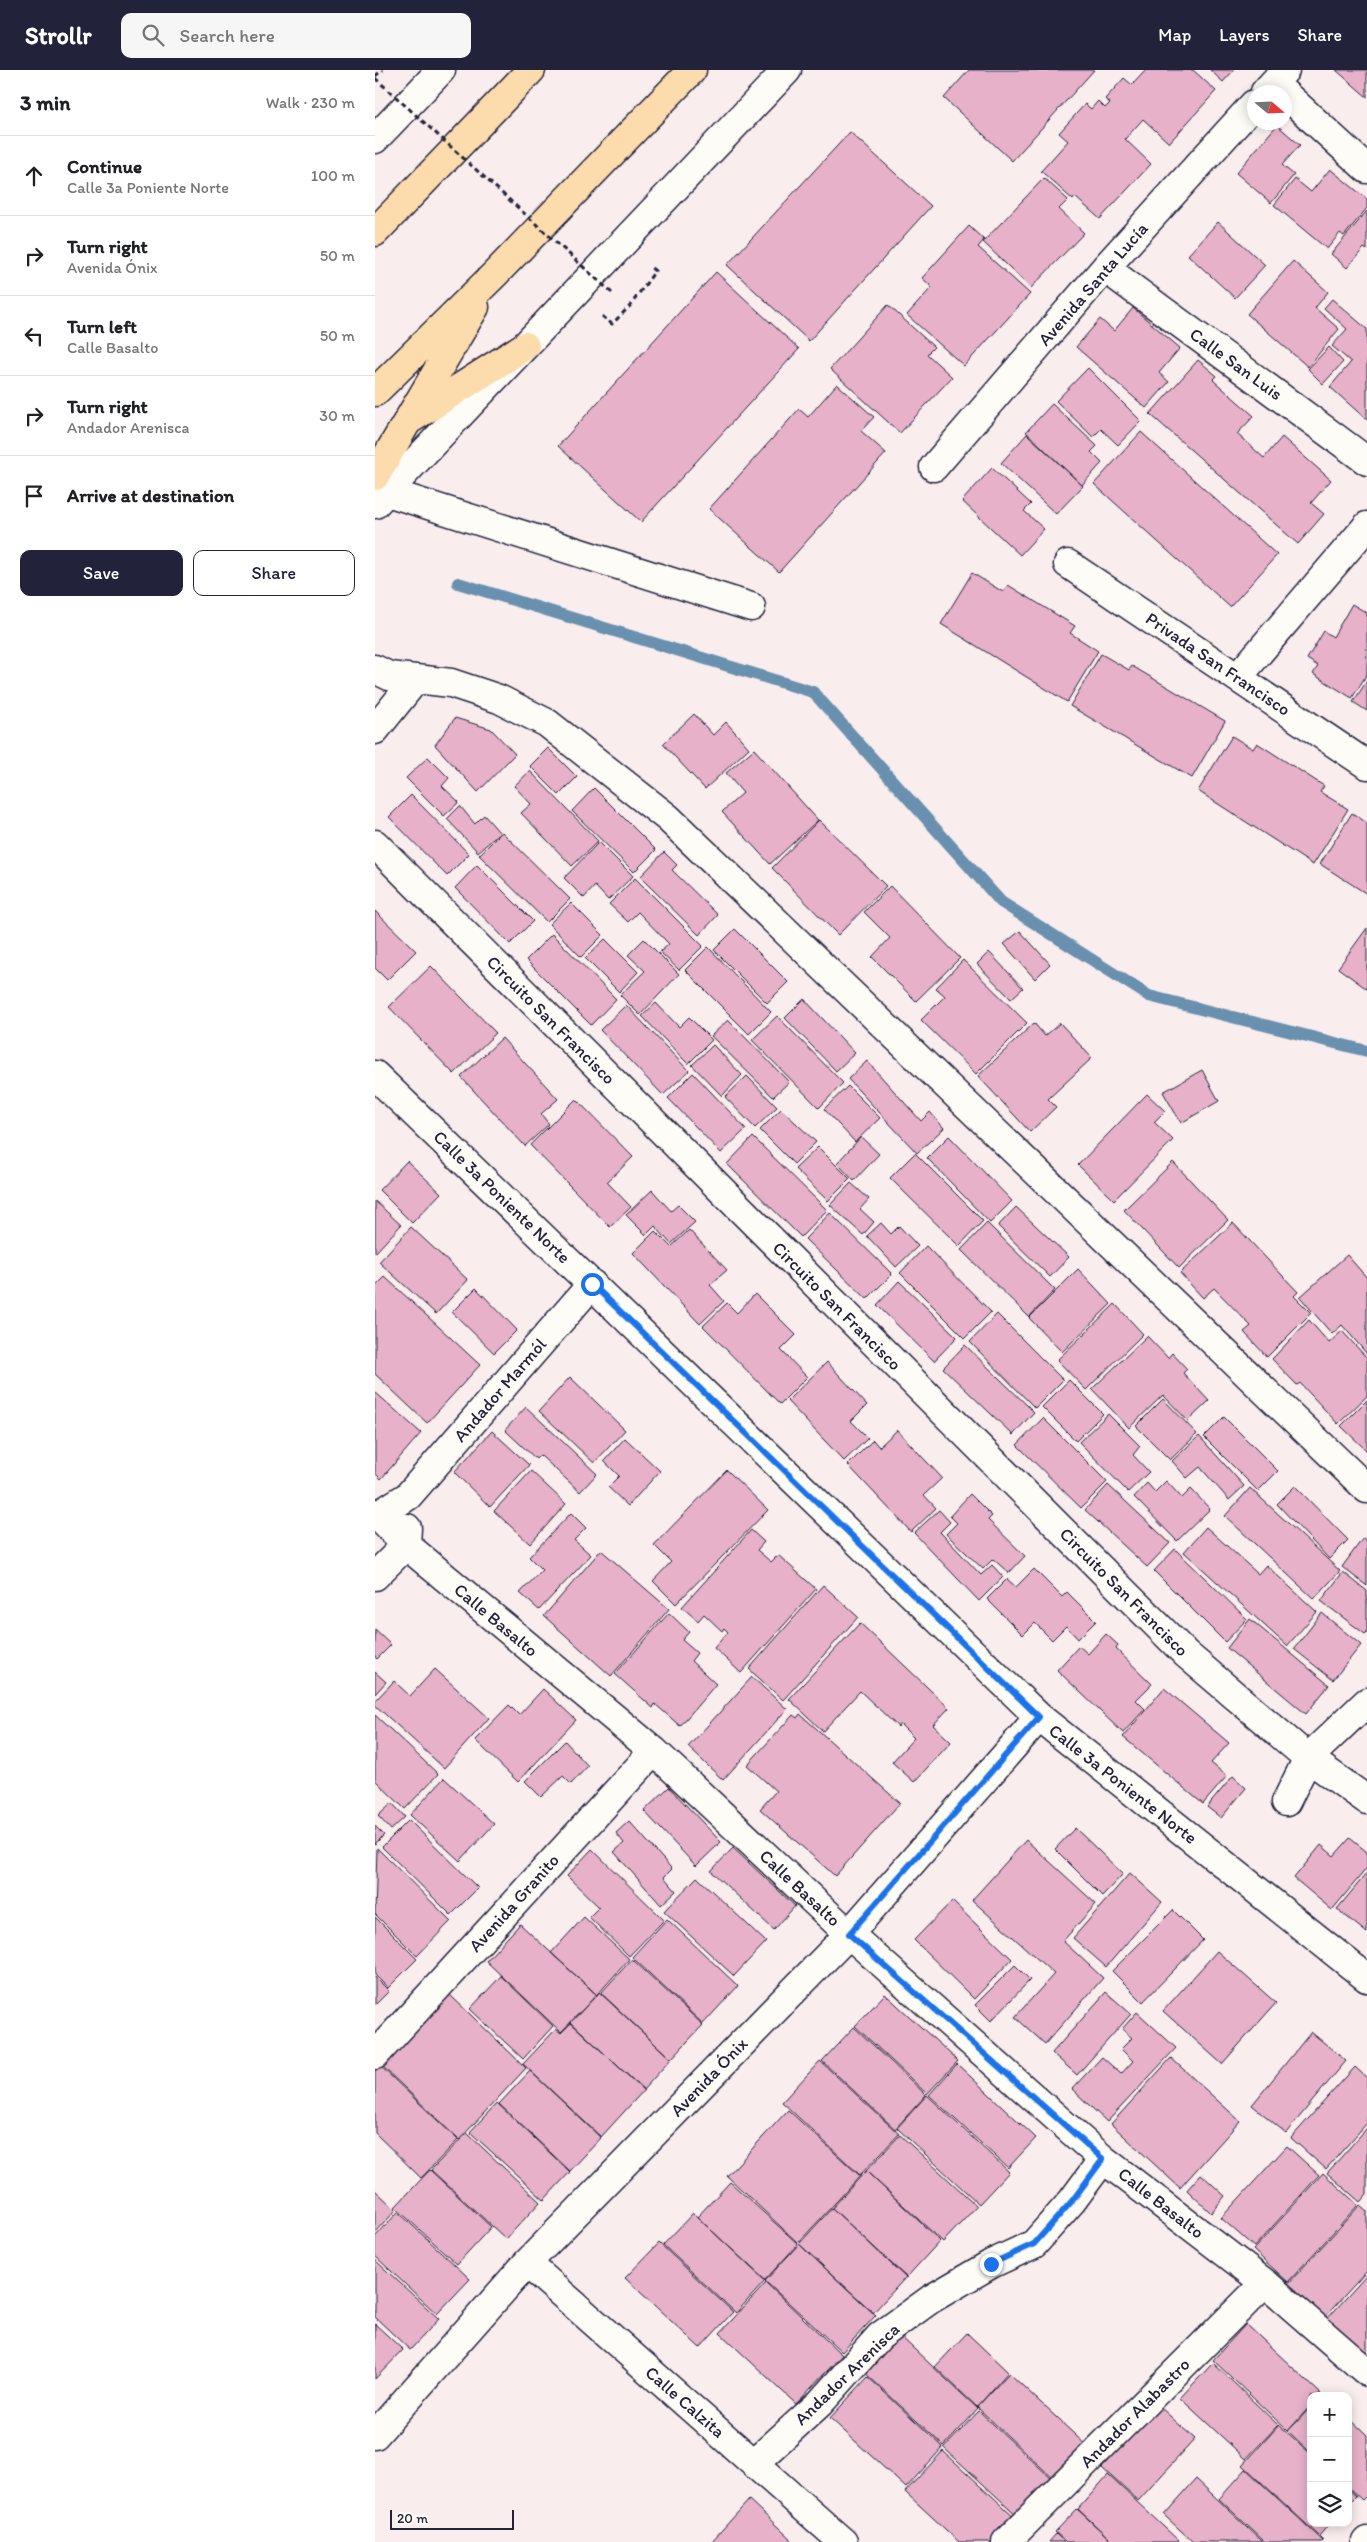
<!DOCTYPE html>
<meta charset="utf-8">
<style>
:root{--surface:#fff;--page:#f6f6f6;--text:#202124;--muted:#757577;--line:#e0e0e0;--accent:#22223b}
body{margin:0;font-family:Itim,sans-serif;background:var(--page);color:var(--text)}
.controls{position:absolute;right:15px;bottom:15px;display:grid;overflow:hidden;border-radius:10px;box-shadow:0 2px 12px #0003}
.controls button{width:45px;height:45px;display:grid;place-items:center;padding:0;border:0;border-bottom:1px solid var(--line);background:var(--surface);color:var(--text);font:25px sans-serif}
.compass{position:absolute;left:872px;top:15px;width:45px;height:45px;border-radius:50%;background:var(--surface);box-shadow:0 2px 12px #0003;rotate:109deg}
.scale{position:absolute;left:15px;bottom:12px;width:124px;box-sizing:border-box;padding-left:5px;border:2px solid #22223b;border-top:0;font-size:14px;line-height:18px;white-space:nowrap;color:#22223b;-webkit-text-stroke:4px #fdfcf7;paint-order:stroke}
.stop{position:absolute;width:15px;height:15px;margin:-11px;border:4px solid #1a73e8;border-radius:50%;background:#fff}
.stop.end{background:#1a73e8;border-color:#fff;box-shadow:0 1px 5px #0008}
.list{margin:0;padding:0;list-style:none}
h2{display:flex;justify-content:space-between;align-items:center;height:65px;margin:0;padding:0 20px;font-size:21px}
h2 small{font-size:16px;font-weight:400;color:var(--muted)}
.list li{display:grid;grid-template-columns:32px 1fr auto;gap:15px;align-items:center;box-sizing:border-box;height:80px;padding:0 20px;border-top:1px solid var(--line)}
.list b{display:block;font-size:19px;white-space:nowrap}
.list p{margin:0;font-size:16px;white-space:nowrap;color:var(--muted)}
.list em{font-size:16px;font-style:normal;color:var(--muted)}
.actions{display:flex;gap:10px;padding:15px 20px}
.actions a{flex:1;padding:11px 0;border:1px solid var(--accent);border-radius:10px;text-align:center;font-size:18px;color:var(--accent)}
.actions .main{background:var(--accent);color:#fff}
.icon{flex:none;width:28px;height:28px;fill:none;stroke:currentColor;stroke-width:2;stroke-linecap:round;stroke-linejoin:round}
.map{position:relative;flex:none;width:992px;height:2472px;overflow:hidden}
header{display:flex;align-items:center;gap:30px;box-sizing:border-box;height:70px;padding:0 25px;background:var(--accent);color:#fff}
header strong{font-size:24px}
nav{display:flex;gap:28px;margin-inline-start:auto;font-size:18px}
.search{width:350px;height:45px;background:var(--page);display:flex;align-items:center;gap:12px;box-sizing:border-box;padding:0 18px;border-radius:10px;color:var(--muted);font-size:19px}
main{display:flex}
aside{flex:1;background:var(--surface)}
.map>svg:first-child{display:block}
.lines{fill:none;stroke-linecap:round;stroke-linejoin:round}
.stream{stroke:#6990ae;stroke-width:12}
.building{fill:#e7b1c9;stroke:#22223b}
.minor-casing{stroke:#22223b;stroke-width:31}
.tertiary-casing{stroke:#22223b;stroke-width:31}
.trunk-casing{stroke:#22223b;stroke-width:31}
.path{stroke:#22223b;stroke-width:3;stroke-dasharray:5 4;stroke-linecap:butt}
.minor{stroke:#fdfcf7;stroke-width:28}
.tertiary{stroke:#fdfcf7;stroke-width:28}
.trunk{stroke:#fcdcac;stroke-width:28}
.path-bridge{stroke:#22223b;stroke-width:3;stroke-dasharray:5 4;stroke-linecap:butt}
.route{stroke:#1a73e8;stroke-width:6}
.labels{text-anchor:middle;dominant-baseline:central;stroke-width:4.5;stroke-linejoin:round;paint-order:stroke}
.street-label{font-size:18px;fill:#22223b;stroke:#fdfcf7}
</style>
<header>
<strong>Strollr</strong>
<div class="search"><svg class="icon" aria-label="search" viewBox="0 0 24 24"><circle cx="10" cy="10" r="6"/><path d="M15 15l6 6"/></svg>Search here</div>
<nav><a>Map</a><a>Layers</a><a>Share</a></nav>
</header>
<main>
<aside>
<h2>3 min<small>Walk · 230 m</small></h2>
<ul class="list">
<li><svg class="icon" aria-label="ahead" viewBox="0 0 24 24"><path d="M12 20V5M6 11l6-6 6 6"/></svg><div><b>Continue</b><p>Calle 3a Poniente Norte</p></div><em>100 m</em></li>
<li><svg class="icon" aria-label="right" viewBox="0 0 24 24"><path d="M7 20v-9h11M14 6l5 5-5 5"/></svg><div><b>Turn right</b><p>Avenida Ónix</p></div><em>50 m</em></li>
<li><svg class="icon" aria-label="left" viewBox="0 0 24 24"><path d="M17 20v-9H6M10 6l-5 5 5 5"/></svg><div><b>Turn left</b><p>Calle Basalto</p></div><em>50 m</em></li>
<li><svg class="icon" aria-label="right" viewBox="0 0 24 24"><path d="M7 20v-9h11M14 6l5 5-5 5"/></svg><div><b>Turn right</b><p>Andador Arenisca</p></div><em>30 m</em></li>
<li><svg class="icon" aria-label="arrive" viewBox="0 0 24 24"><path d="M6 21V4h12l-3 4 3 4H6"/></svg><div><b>Arrive at destination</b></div></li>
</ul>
<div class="actions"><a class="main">Save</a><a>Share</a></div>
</aside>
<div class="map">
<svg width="992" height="2472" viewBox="0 0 992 2472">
<rect width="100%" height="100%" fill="#f9edee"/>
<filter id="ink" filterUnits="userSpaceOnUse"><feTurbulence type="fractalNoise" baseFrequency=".02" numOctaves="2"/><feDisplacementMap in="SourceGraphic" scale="10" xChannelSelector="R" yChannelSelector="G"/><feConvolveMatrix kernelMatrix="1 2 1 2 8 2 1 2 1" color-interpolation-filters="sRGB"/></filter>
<g filter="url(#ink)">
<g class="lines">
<path class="stream" d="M83 513 438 622 626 832 774 926 992 981"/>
</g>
<path class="building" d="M594 0H719L637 91 569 28Z
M771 0H818L841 21 794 73 768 49 750 69 776 94 725 149 700 127 698 130 666 101 693 71 684 63 710 34 716 39 723 31 730 38 735 33 730 29 749 8 757 15Z
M835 0H859L848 12Z
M961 0H992V27Z
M902 55 925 75 907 95 919 105 896 133 861 103Z
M475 62 556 136 434 271 352 195Z
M955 99 992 129V138L969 166 965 163 952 179 899 135 920 109 936 122Z
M669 108 693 130 684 139 709 163 656 218 608 172Z
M992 141V180L989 178 972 198 956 184Z
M843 152 890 195 860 228 813 185Z
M594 156 609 170 603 177 655 224 589 296 532 245 557 217 547 208Z
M918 191 953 222 940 238 964 259 933 297 872 244Z
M341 202 424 279 266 452 183 376Z
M957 229 992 259V350L955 317 976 292 957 276 972 259 949 238Z
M513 235 559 277 552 284 577 307 525 363 455 299Z
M758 238 805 278 784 303 794 312 771 338 701 277 725 249 739 261Z
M954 277 968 292 948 314 933 299Z
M823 290 842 306 838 310 879 346 862 364 889 388 907 367 956 410 936 433 949 444 923 474 775 344Z
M713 298 766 351 743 375 726 359 718 367 681 331Z
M462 314 499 347 486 361 511 383 404 502 334 439 424 339 433 347Z
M677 334 722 376 716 382 727 393 707 415 651 362Z
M766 362 902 485 855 537 719 414Z
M652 364 708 416 681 444 626 393Z
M617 398 656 434 649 441 669 459 645 485 587 431Z
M597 503 628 522 633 515 700 556 695 563 723 581 692 632 566 554Z
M977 534 992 543V604L977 628 938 604 943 596 932 589 949 561 958 567Z
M726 584 754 600 757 596 850 651 817 708 695 636Z
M992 611V641L978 632Z
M319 644 338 665 351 652 374 678 330 719 288 674Z
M80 648 116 659 140 684 103 722 60 675Z
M857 666 878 679 882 673 949 716 945 722 973 739 938 795 823 721Z
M173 678 202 707 184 725 155 696Z
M379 679 443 750 395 794 347 742 368 723 351 703Z
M53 687 74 708 67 716 84 732 69 746 31 708Z
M155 701 223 771 197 796 146 743 156 734 139 716Z
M219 718 281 780 259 802 197 741Z
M36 725 94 784 72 806 14 747Z
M85 736 100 754 109 745 125 763 103 782 72 749Z
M977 743 992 753V824L945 794Z
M444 750 511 816 463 865 397 798Z
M127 762 195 829 172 852 104 785Z
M224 772 258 806 233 830 220 816 209 828 189 808Z
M289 782 302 795 297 800 343 845 324 865 265 807Z
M102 795 158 851 135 874 80 818Z
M260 808 328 876 304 900 285 882 294 874 263 842 253 852 234 834Z
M515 816 585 888 541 931 497 887 515 868 489 842Z
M196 833 228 865 206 887 174 854Z
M0 841 41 881 12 910 0 898Z
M992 858V919L963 898Z
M360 859 413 912 392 933 339 880Z
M645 861 675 894 660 909 629 874Z
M177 864 241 929 216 955 151 890Z
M230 869 263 902 244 922 210 888Z
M269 869 304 904 265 945 245 925 270 901 253 885Z
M333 877 396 942 374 964 310 900Z
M614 882 648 918 636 929 602 894Z
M588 890 652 953 601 1004 546 950 570 926 561 918Z
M56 896 121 963 79 1004 14 937Z
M429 929 480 983 461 1001 410 948Z
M281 933 304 957 314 947 337 970 313 994 267 946Z
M251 935 314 1001 288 1025 225 960Z
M402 946 468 1013 444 1038 377 970Z
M353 950 414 1012 398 1027 336 966Z
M659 953 670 966 685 953 717 988 673 1029 681 1037 655 1062 603 1006Z
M127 968 183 1029 166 1044 174 1054 150 1076 86 1007Z
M338 975 367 1005 347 1026 317 995Z
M492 991 546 1051 555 1042 569 1058 542 1083 473 1009Z
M827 1000 844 1031 806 1053 788 1022Z
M318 1003 371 1059 346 1083 293 1028Z
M372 1006 402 1037 380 1058 350 1027Z
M473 1016 505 1048 480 1072 449 1039Z
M772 1024 790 1041 779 1052 798 1070 739 1130 703 1095Z
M201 1029 258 1087 232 1112 256 1137 235 1157 155 1075Z
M406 1039 441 1072 419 1094 385 1060Z
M574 1066 637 1131 615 1153 552 1088Z
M378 1067 452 1140 426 1167 352 1094Z
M486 1067 504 1084 479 1111 462 1093Z
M443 1077 475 1109 453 1131 420 1099Z
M540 1083 608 1151 584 1176 515 1108Z
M32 1091 66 1123 37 1153 4 1120Z
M798 1092 853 1150 804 1198 749 1140Z
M476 1113 494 1129 485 1139 499 1152 488 1165 455 1135Z
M277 1120 296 1141 303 1135 320 1152 296 1174 280 1156 271 1165 251 1145Z
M0 1131 26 1155 0 1183Z
M641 1137 694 1187 675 1207 623 1156Z
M455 1143 517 1204 492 1229 430 1169Z
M506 1153 516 1164 524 1156 543 1176 521 1197 492 1166Z
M612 1153 680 1220 654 1247 586 1180Z
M858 1153 923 1222 919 1226 936 1243 892 1287 869 1262 876 1256 839 1218 828 1228 805 1203Z
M36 1157 93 1210 61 1244 4 1192Z
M314 1160 352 1200 335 1215 349 1231 325 1254 258 1183 280 1161 296 1177Z
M551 1176 616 1242 590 1268 525 1203Z
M972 1185 992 1208V1284L967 1255 957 1264 925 1227Z
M703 1199 736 1234 687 1282 654 1248Z
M10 1207 105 1295 52 1353 0 1304V1217Z
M524 1211 582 1267 559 1291 502 1235Z
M101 1218 142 1260 119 1283 77 1242Z
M380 1224 421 1265 406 1280 432 1307 405 1334 328 1256 352 1233 362 1243Z
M740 1234 768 1264 711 1320 682 1290Z
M622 1244 688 1310 660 1338 595 1272Z
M934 1250 954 1273 967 1261 992 1288V1326L963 1354 925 1313 922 1315 897 1289Z
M772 1266 793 1288 797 1283 812 1299 808 1303 834 1331 813 1351 788 1325 754 1358 717 1319Z
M590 1275 659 1342 638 1365 568 1298Z
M452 1292 492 1335 476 1351 493 1368 469 1391 412 1331Z
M195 1307 250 1360 219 1393 164 1341Z
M694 1310 728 1344 701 1371 667 1337Z
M0 1322 46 1363 6 1409 0 1403Z
M788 1329 822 1364 795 1390 761 1356Z
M992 1330V1381L966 1356Z
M151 1337 222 1404 205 1422 165 1385 161 1389 130 1360Z
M733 1344 765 1376 758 1385 774 1402 753 1422 704 1372Z
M849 1347 903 1401 883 1421 829 1367Z
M668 1348 732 1412 706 1438 642 1375Z
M522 1360 567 1408 549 1425 561 1438 536 1462 473 1395 498 1370 504 1377Z
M117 1361 154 1395 115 1437 79 1402Z
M824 1366 869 1416 854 1430 825 1397 812 1408 797 1391Z
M250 1368 285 1401 253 1436 233 1417 244 1406 229 1391Z
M352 1400 393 1440 301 1534 278 1511 296 1492 279 1475Z
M156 1401 191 1434 155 1474 119 1441Z
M791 1411 807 1428 816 1419 835 1439 802 1471 759 1427 772 1413 780 1422Z
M733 1415 795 1473 772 1497 710 1440Z
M920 1416 973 1470 954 1489 902 1434Z
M875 1418 965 1501 939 1529 850 1446Z
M595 1424 617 1446 613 1450 650 1486 634 1503 618 1489 608 1499 571 1464 582 1453 575 1446Z
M564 1440 575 1452 565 1462 606 1505 617 1495 628 1507 604 1531 539 1463Z
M196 1443 211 1458 199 1470 216 1485 164 1540 145 1523 167 1500 154 1487Z
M831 1457 883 1504 891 1495 942 1542 912 1576 809 1482Z
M376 1460 389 1472 382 1480 396 1492 403 1485 441 1519 366 1603 339 1578 353 1562 349 1558 347 1561 329 1544 323 1551 307 1537Z
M988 1468 992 1471V1516L967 1497Z
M800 1479 872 1549 850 1572 779 1501Z
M226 1480 294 1539 236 1606 169 1546Z
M659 1499 687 1527 692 1522 721 1551 703 1569 691 1556 677 1570 660 1553 648 1565 612 1529 632 1509 641 1517Z
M968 1502 992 1521V1562L990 1564 946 1531Z
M448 1515 483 1547 408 1630 374 1599Z
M294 1543 314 1562 307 1570 322 1583 316 1591 341 1614 305 1656 280 1634 278 1638 240 1604Z
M947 1543 986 1575 958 1610 919 1579Z
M875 1549 954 1615 931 1644 852 1578Z
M485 1553 574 1638 558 1655 576 1672 539 1712 517 1692 539 1668 525 1654 523 1657 485 1621 448 1661 414 1629Z
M0 1560 16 1575 2 1589 0 1587Z
M731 1564 743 1575 741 1579 777 1614 761 1630 770 1639 748 1663 682 1600 704 1576 713 1584Z
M60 1599 114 1648 69 1698 0 1635V1631L19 1611 35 1626Z
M0 1602 11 1612 0 1624Z
M377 1607 412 1639 348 1710 313 1677Z
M789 1618 854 1673 836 1693 852 1706 828 1734 748 1667Z
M168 1619 201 1650 143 1712 100 1670 134 1635 144 1645Z
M425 1644 525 1733 460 1806 385 1739 401 1721 372 1695 418 1645 422 1648Z
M0 1645 63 1704 30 1739 0 1710Z
M190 1671 213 1696 196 1714 188 1706 166 1727 150 1711Z
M858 1706 871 1718 846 1748 832 1737Z
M69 1708 119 1754 85 1791 35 1745Z
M294 1717 346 1772 321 1796 269 1741Z
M17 1733 30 1747 16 1760 3 1746Z
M34 1750 103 1818 76 1845 7 1777Z
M254 1751 297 1799 289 1807 301 1821 286 1835 239 1782 249 1773 241 1763Z
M0 1756 9 1765 0 1774Z
M700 1758 748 1804 727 1826 680 1779Z
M975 1768 992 1782V1798L957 1840 919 1808 946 1775 959 1786Z
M651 1770 721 1834 688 1871 728 1908 670 1974 640 1947 679 1904 597 1830Z
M2 1778 76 1851 42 1886 0 1844Z
M358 1778 420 1836 399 1860 336 1801Z
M217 1779 289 1850 254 1886 214 1847 224 1837 192 1806Z
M755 1803 787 1832 731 1897 698 1868Z
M992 1803V1863L962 1839Z
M322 1807 391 1872 359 1906 289 1841Z
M577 1831 637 1889 599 1929 539 1870Z
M798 1840 828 1870 768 1932 737 1901Z
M0 1847 42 1889 13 1918 0 1905Z
M209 1847 254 1889 222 1925 176 1883Z
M292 1849 363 1916 328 1954 257 1887Z
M145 1854 222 1925 186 1962 111 1891Z
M842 1881 901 1933 847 1994 788 1941Z
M257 1889 328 1955 296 1989 226 1923Z
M640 1895 655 1910 616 1951 600 1935Z
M126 1906 178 1956 148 1989 95 1939Z
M0 1907 14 1921 0 1935Z
M224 1922 296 1989 268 2020 196 1952Z
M731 1922 756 1944 702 2005 677 1983Z
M74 1924 151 1998 84 2070 6 1995Z
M510 1924 583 1991 552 2024 480 1956Z
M762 1942 801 1978 732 2052 697 2019 727 1987 746 2004 758 1991 746 1979 757 1968 747 1959Z
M196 1953 269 2020 226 2067 148 1994 181 1959 186 1963Z
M479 1957 551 2025 520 2059 447 1991Z
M936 1962 971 1991 911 2063 877 2035Z
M796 1988 865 2051 805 2118 736 2054Z
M0 1991 83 2070 46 2108 0 2063Z
M445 1991 524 2064 485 2105 407 2032Z
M582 1994 661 2068 633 2098 554 2025Z
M980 1997 992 2008V2053L951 2099 916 2068Z
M155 2001 226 2068 195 2101 124 2034Z
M552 2025 634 2102 604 2134 522 2058Z
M122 2033 195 2102 169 2130 95 2062Z
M413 2040 485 2106 423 2173 352 2106Z
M992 2058V2124L985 2132 952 2103Z
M92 2063 165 2132 131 2169 56 2100Z
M525 2065 602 2136 568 2172 491 2101Z
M912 2076 944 2105 879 2177 846 2148Z
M55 2100 116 2157 82 2194 20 2137Z
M491 2101 565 2171 531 2208 457 2138Z
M948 2103 983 2135 913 2212 878 2180Z
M826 2104 850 2126 836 2143 812 2120Z
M355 2112 423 2174 390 2210 322 2147Z
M0 2120 21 2140 0 2163Z
M985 2135 992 2141V2201L948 2249 912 2215Z
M457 2138 531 2207 498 2243 424 2174Z
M23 2142 95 2209 62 2244 0 2186V2167Z
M318 2143 390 2211 361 2243 288 2175Z
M284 2173 358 2242 325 2278 250 2208Z
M424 2174 501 2245 467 2282 390 2211Z
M0 2190 64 2249 35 2280 0 2247Z
M992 2205V2281L989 2285 951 2250Z
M391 2213 467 2285 421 2334 345 2263Z
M0 2254 28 2280 0 2309Z
M871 2254 946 2324 936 2326V2335L913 2361 838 2290Z
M592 2263 633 2302 602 2337 560 2297Z
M523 2264 603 2339 569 2376 488 2301Z
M838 2293 903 2355 871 2389 805 2328Z
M634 2303 714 2378 682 2412 602 2337Z
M493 2307 568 2377 531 2418 455 2348Z
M784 2336 820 2369 763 2431 727 2398Z
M936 2337V2383L913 2361Z
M604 2341 679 2411 645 2448 569 2378Z
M973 2347 992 2365V2425L987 2430 973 2417Z
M904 2355 936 2384V2453H955L944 2466 868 2395Z
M568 2381 642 2449 621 2472H584L530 2422Z
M871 2399 948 2471 947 2472H890L844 2429Z
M733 2405 805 2472H738L703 2439Z
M821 2409 888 2472H818L789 2445Z
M973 2419 981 2426 973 2434Z
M374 2430 419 2472H336Z
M702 2439 738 2472H691L680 2462Z
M681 2464 689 2472H674Z"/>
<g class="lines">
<g class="minor-casing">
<path id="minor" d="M890 22 910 0
M909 23 992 99
M730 198 992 391
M559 397 730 198 879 34
M12 422 376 537
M693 494 992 695
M0 599 14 606 76 613 124 629 172 653 293 748 992 1419
M863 607 992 456
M0 660 41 609
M0 774 811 1584 933 1688 992 1730
M0 1005 664 1647 992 1908
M0 1443 31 1475 279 1681 474 1864 728 2089 890 2213 992 2302
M0 1447 33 1426 217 1214
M0 1506 31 1475 32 1458
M911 1732 933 1688 992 1632
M0 1985 279 1681
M152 2193 468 2472
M0 2365 152 2193 474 1864 664 1647
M379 2393 445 2333 505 2266 556 2229 616 2194 659 2174 697 2131 728 2089
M631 2472 890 2213
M991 2472 992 2471"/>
</g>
<g class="tertiary-casing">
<path id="tertiary" d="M0 69 66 0
M0 434 412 0"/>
</g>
<g class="trunk-casing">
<path id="trunk" d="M0 162 156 0
M0 322 120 204 317 0
M36 349 150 276
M0 406 100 237"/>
</g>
<path class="path" d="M0 6 8 0
M227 246 237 254 255 236 280 201 274 196"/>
<use href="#minor" class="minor"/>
<use href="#tertiary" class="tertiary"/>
<use href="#trunk" class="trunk"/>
<path class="path-bridge" d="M0 8 237 223"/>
</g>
</g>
<g class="lines" filter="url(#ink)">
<path class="route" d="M217 1214 664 1647 474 1864 728 2089 697 2131 659 2174 616 2194"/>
</g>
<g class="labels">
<g class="street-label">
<text transform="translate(718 214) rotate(-49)">Avenida Santa Lucía</text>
<text transform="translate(861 294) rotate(36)">Calle San Luis</text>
<text transform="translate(843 594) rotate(34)">Privada San Francisco</text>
<text transform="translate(176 950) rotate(45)">Circuito San Francisco</text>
<text transform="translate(127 1127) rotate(44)">Calle 3a Poniente Norte</text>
<text transform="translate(462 1236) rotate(45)">Circuito San Francisco</text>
<text transform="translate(125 1320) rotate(-49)">Andador Marmól</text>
<text transform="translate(749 1522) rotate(45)">Circuito San Francisco</text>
<text transform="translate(121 1550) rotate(40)">Calle Basalto</text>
<text transform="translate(748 1714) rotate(38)">Calle 3a Poniente Norte</text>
<text transform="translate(425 1818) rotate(43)">Calle Basalto</text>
<text transform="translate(139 1833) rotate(-48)">Avenida Granito</text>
<text transform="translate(334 2007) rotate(-46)">Avenida Ónix</text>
<text transform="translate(786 2133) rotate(38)">Calle Basalto</text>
<text transform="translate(472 2304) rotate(-44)">Andador Arenisca</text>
<text transform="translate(310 2332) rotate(41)">Calle Calzita</text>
<text transform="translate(760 2343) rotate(-45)">Andador Alabastro</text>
</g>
</g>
</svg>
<div class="controls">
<button>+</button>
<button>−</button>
<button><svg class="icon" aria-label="layers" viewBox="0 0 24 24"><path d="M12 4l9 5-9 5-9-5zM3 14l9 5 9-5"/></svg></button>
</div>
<svg class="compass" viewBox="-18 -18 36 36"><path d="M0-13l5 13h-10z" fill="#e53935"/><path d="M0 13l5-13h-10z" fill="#757577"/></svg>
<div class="scale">20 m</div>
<div class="stop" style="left:217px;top:1214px"></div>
<div class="stop end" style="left:616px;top:2194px"></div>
</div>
</main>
